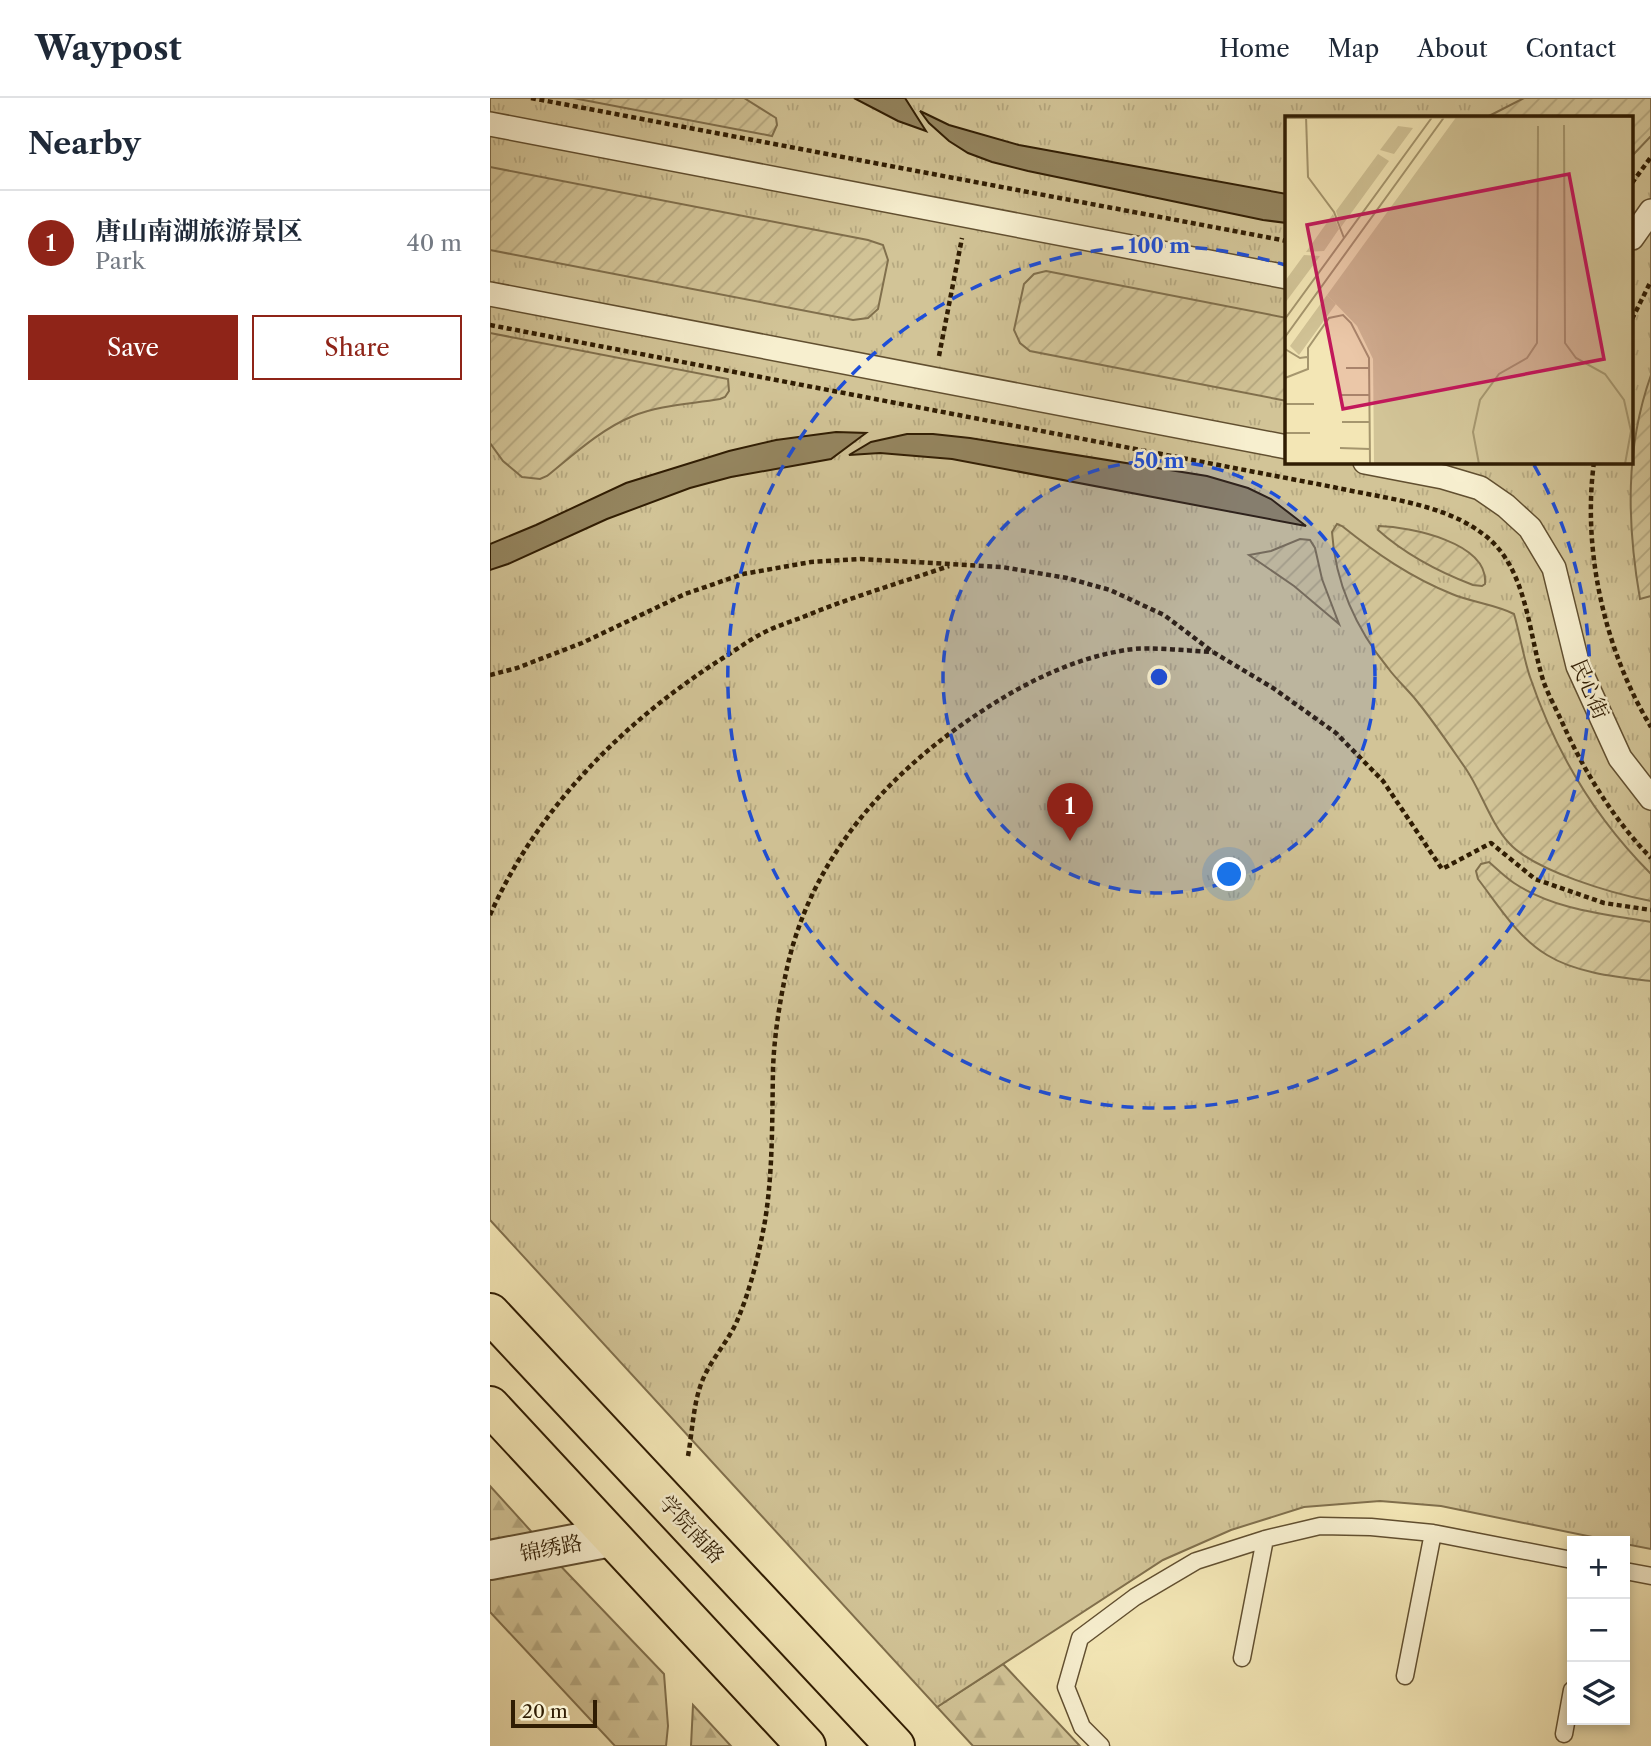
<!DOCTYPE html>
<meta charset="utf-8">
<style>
:root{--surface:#fff;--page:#f2f2f3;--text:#1f2937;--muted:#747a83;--line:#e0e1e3;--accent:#8f2418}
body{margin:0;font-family:"Libre Caslon Text","Noto Serif SC",serif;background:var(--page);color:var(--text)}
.controls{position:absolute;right:21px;bottom:21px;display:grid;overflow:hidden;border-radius:0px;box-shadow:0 4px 10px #0003}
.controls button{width:63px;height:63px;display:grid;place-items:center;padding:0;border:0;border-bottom:2px solid var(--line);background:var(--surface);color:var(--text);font:35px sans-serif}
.scale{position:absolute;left:21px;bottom:18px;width:86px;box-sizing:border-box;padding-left:7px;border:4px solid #301d03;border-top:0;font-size:19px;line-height:24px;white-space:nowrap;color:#301d03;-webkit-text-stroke:5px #f7efcf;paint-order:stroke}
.you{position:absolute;left:740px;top:777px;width:24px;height:24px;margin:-18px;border:5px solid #fff;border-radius:50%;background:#1a73e8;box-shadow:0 0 0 10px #1a73e833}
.badge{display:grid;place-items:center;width:46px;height:46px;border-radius:50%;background:var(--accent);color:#fff;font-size:23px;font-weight:700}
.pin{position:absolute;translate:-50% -58px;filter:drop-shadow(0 2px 4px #0008)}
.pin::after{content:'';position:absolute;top:37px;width:24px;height:21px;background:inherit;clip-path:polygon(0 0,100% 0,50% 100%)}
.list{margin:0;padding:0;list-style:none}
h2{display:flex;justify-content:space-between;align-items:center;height:91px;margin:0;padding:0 28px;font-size:30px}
h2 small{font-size:23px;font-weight:400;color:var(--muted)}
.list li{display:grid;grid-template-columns:46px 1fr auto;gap:21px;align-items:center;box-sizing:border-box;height:105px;padding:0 28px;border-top:2px solid var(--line)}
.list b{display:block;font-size:26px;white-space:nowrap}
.list p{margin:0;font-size:23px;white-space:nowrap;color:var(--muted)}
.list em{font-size:23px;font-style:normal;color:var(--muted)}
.actions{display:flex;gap:14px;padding:21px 28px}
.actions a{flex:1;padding:16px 0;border:2px solid var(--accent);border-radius:0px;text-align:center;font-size:24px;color:var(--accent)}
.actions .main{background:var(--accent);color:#fff}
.icon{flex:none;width:38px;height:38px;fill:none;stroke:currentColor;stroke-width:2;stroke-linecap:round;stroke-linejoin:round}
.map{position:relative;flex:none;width:1161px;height:1648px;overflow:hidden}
header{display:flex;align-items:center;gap:42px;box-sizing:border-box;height:98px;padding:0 35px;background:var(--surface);border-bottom:2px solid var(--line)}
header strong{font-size:33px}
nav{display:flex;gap:38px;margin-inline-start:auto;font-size:24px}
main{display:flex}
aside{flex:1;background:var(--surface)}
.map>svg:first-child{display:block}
.forest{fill:url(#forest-firs);stroke:#81704d;stroke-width:2}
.park{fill:url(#park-tufts);stroke:#81704d;stroke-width:2;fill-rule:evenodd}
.garden{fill:url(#garden-furrows);stroke:#81704d;stroke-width:2}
.building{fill:#958660;stroke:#301d03;stroke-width:2}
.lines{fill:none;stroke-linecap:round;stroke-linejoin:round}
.service-casing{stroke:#614f30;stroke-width:19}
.pedestrian-casing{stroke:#614f30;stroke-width:26}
.tertiary-casing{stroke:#614f30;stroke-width:42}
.primary-casing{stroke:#301d03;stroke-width:42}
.path{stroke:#301d03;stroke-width:4.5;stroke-dasharray:5 3.5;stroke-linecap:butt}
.service{stroke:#f7efcf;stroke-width:16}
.pedestrian{stroke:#f7efcf;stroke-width:23}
.tertiary{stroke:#f7efcf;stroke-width:38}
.primary{stroke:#f3e6b5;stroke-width:38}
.ring{fill:none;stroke:#1d4ed8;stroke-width:3.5;stroke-dasharray:12 9}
.labels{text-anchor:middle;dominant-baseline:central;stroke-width:5;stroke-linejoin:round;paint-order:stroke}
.street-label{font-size:21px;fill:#301d03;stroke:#f7efcf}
.inset-road{fill:none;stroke:#a5966e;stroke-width:2}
.view{fill:#c2185b;fill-opacity:0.15;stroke:#c2185b;stroke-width:3.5}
.inset-edge{fill:none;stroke:#301d03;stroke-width:3.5}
.centre{fill:#1d4ed8;stroke:#f7efcf;stroke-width:3.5}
.ring-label{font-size:21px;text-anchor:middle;font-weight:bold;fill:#1d4ed8;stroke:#f7efcf;stroke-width:5;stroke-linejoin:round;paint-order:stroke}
</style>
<header>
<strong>Waypost</strong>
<nav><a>Home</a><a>Map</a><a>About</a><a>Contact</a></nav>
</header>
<main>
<aside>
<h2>Nearby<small></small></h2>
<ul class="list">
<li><span class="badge">1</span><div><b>唐山南湖旅游景区</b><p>Park</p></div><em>40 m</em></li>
</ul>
<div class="actions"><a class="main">Save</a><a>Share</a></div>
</aside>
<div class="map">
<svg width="1161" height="1648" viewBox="0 0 1161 1648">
<defs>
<pattern id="forest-firs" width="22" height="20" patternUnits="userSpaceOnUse" patternTransform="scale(1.75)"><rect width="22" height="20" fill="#d2c497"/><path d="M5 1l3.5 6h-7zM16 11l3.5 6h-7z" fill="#b5a880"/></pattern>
<pattern id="park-tufts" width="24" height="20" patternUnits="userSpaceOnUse" patternTransform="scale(1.75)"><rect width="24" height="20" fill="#d2c497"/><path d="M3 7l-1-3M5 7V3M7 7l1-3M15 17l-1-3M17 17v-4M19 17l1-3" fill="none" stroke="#b5a880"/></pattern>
<pattern id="garden-furrows" width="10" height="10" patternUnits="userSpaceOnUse" patternTransform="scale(1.75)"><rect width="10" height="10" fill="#d2c497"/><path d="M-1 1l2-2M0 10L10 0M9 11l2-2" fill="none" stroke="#b5a880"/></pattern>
</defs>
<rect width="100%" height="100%" fill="#f3e6b5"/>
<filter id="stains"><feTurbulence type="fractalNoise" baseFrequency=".00286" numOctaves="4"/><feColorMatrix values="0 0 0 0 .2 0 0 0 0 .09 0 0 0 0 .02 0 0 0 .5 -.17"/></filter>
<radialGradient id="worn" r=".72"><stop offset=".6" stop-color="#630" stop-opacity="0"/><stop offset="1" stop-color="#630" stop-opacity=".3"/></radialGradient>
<path class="forest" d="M0 1388 49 1442 0 1450Z
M62 1459 174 1576 178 1628 176 1648H125L0 1514V1471Z
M513 1566 590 1648H483L447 1609Z
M203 1607 241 1648H201Z"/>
<path class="park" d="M0 0H1161V1451L1135 1446V1443H1122L951 1408 890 1403 814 1409 741 1432 673 1462 447 1609 0 1122ZM797 19H1142V364H797Z"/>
<path class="garden" d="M83 0H254L286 20 287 27 282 38Z
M1034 0H1161V38L1142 58V19H997Z
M0 69 378 142 393 147 398 162 388 211 378 220 363 222 0 152Z
M556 173 797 220V303L540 253 530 245 524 232 534 186 544 176Z
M0 235 238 281 239 293 235 299 230 301C201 306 169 307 143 318 111 331 83 357 57 378L50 381 32 379 13 363 0 345Z
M1161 277V498L1150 501C1137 426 1135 350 1161 277Z
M847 426 852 428C887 456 920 479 962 496 981 504 1007 507 1024 516 1030 536 1033 558 1040 579 1065 653 1106 721 1161 776V803C1124 796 1044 773 1019 745 1001 726 991 693 976 671 960 648 944 624 926 602 917 591 906 581 898 570 866 531 845 484 842 434Z
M889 428C919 429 999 444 995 486L992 488 983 487C949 474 916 457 888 432Z
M810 441 820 442 825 450 832 481 849 526 804 488 759 457 781 453Z
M999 764C1007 771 1015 779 1024 785 1065 812 1114 816 1161 824V883C1127 879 1086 875 1057 857 1028 840 1008 807 988 781L986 773 991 766Z"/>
<path class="building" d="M364 0H415L436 33 408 23Z
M430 13 459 27 529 47 797 96V125L773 122 538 73 502 64 478 55 459 43 439 25Z
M346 334 376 335 341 361 241 379 200 390 117 421 18 466 0 472V446L46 427 136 385 239 353 286 342Z
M417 336H443L480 340 717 378 758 390 781 401 816 428 462 361 390 355 359 357 381 344Z"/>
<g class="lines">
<g class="service-casing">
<path id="service" d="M1135 1473 1161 1478
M752 1560 775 1441
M915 1578 943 1435
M1074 1636 1082 1592
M611 1648 592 1629 576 1589 590 1540 645 1499 706 1463 775 1441 830 1428 881 1429 943 1435 1082 1462"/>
</g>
<g class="pedestrian-casing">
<path id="pedestrian" d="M0 26 797 179
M1142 140 1161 113
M0 196 797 349
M875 364 953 379 990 390 1016 408 1040 430 1064 470 1088 568 1130 660 1161 700"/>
</g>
<g class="tertiary-casing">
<path id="tertiary" d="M0 1462 121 1439"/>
</g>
<g class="primary-casing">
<path id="primary" d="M0 1215 405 1648
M0 1308 316 1648"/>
</g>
<path class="path" d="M41 0 797 143
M1142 85 1161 59
M1142 221 1161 183
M0 227 843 389C891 400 953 405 993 436 1038 469 1038 536 1054 585 1059 598 1066 611 1072 624 1094 673 1123 721 1161 760
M449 258 472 140
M1104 364C1092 453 1115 553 1161 629
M0 577 27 570 92 545 195 496 253 476 321 464 371 461 512 469 577 480 620 492 674 517 723 554 783 590 846 635 893 683 952 771 1001 745 1045 781 1114 805 1161 812
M0 817C48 709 134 623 233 560 246 552 259 542 273 535 286 528 300 524 313 519 361 499 410 485 459 468
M198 1358C202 1336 203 1310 210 1289 218 1264 237 1246 247 1223 260 1193 269 1156 275 1123 283 1073 282 1022 283 972 284 938 290 902 297 870 321 762 394 679 483 619 530 587 580 561 636 552 660 548 697 553 723 554"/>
<use href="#service" class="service"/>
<use href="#pedestrian" class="pedestrian"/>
<use href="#tertiary" class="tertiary"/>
<use href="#primary" class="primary"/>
</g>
<circle cx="669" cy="579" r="216" fill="#1d4ed8" fill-opacity=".12"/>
<g class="ring">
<circle cx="669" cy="579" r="216"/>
<path d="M1044 367A431 431 0 1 1 795 167"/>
</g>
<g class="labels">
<g class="street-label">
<text transform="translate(1100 591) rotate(67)">民心街</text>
<text transform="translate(202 1431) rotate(47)">学院南路</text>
<text transform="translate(61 1450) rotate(-11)">锦绣路</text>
</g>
</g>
<g transform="translate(795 18)">
<rect width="348" height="348" fill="#f3e6b5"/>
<path d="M113 10 128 12 109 38 95 34ZM93 38 104 45 56 111 51 95ZM48 98 54 113 39 135 21 136ZM19 139 35 140 0 187V165ZM42 179 51 188 14 239 5 230Z" fill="#d2c497"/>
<path d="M172 0H348V348H89L88 243 72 210 42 179Z" fill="#d2c497"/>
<path d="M237 11 244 22V41L231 59 227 12ZM295 11 305 12 301 58 288 41V21ZM262 17 272 20 270 127 260 123ZM289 52 308 76 288 105 286 53ZM246 53V105H244L224 77ZM263 149 273 152 271 217 260 213ZM242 205 233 237 212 249 193 271 197 243 225 214ZM291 206 304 211 336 243 340 271 321 249 300 237ZM193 239 188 270 181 281 180 252ZM267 250 294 256 280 278 267 282 250 273 240 256ZM222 268 239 284 240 304 219 302 205 293ZM312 268 329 292 315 301 295 304V285ZM184 287 183 342 179 348H163L174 333 165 315V300L174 288ZM332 302 333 327 310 335 317 319ZM202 303 217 319 223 335 201 327Z" fill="#d2c497"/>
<path class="inset-road" d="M21 0 23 61 49 96 59 122M0 2 349 1M279 9 280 227 291 242 320 258 339 284 346 315 340 348M0 203 148 0M0 221 160 0M0 233 15 242 22 241M61 252H85M0 262 23 253V232L44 202 58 199 66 207 84 242 85 348M57 279H85M0 288H29M57 306H85M0 317H25M55 332 85 333M194 348 188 316 195 284 214 258 242 242 252 227 253 10"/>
<path class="view" d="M284 58 319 243 58 293 22 109Z"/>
<rect width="348" height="348" class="inset-edge"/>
</g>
<circle cx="669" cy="579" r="10" class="centre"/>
<g class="ring-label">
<text x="669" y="155">100 m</text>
<text x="669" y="370">50 m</text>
</g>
<rect width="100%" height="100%" filter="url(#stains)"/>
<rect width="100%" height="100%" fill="url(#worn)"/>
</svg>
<div class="controls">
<button>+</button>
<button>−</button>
<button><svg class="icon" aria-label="layers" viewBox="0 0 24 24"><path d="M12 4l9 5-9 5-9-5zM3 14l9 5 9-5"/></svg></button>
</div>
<div class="scale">20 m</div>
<div class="you"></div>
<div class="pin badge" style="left:580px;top:743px">1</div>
</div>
</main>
